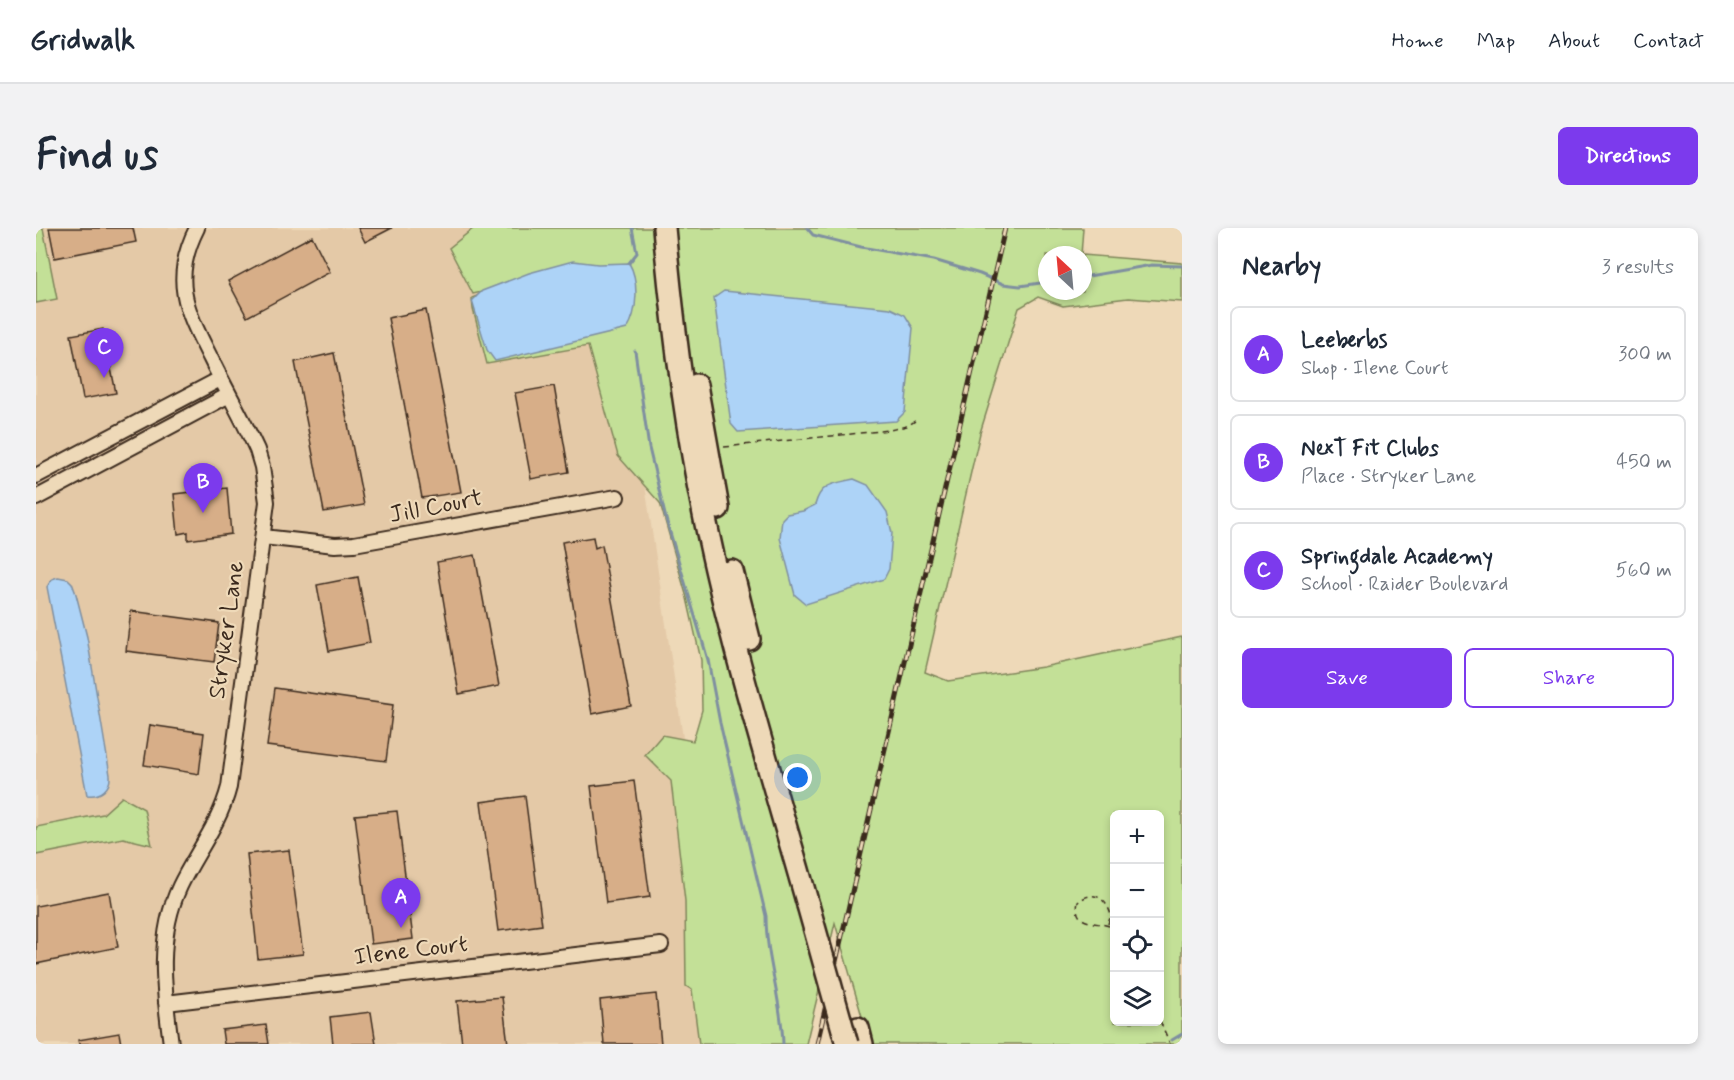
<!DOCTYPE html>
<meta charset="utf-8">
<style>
:root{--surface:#fff;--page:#f2f2f3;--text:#1f2937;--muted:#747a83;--line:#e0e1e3;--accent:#7c3aed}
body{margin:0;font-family:Mynerve,sans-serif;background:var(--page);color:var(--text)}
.controls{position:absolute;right:18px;bottom:18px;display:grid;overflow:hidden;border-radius:9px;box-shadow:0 3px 9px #0003}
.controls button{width:54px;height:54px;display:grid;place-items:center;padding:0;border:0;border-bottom:2px solid var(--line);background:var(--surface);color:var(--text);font:30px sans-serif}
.compass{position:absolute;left:1002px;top:18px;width:54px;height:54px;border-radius:50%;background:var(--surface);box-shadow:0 3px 9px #0003;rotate:334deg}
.you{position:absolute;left:762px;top:550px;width:21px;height:21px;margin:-15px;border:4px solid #fff;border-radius:50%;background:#1a73e8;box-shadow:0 0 0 9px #1a73e833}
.badge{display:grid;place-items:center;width:39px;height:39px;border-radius:50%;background:var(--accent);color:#fff;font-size:20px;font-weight:700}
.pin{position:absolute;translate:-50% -50px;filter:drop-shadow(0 2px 3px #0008)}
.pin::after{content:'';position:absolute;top:32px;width:21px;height:18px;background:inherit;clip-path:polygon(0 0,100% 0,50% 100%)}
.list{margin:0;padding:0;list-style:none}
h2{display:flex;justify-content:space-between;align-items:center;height:78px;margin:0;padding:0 24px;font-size:26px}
h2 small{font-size:20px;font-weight:400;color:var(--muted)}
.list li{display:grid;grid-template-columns:39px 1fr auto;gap:18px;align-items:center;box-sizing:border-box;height:96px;margin:0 12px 12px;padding:0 12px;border:2px solid var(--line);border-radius:9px}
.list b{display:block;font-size:22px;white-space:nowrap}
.list p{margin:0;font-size:20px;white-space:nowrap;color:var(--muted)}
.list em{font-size:20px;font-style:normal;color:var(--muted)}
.actions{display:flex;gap:12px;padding:18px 24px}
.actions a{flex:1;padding:14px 0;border:2px solid var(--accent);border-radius:9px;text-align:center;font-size:21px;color:var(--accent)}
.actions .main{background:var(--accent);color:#fff}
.icon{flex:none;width:33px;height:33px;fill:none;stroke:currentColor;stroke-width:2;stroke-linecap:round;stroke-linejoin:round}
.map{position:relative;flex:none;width:1146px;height:816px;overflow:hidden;border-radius:9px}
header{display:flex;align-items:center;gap:36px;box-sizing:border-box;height:84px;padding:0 30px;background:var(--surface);border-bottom:2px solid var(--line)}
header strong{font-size:28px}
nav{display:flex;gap:33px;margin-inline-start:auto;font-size:21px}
.intro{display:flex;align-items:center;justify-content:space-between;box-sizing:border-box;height:144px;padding:0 36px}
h1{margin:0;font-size:42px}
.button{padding:15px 27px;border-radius:9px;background:var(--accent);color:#fff;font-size:21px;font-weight:700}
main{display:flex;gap:36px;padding:0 36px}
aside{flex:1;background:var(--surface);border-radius:9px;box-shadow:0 3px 9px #0003}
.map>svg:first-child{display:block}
.built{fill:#e4c9a7}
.green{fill:#c3e097;stroke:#7f855a;stroke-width:1.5;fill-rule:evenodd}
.water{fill:#add3f7;stroke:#7f8fa0;stroke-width:1.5}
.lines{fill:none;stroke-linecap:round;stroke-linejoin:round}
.stream{stroke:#7f8fa0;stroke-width:3}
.building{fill:#d7ae88;stroke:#3b2a1e;stroke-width:1.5}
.minor-casing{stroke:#3b2a1e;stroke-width:18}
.highway-casing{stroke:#3b2a1e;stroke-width:26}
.path{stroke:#3b2a1e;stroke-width:1.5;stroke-dasharray:6 4.5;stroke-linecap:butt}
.minor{stroke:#eed9b8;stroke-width:14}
.highway{stroke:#eed9b8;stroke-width:21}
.rail-casing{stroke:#3b2a1e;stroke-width:5}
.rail{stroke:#eed9b8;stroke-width:3;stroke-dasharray:9;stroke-linecap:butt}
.highway-bridge-casing{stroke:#3b2a1e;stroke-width:26;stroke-linecap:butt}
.highway-bridge{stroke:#eed9b8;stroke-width:21}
.labels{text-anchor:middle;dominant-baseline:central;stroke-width:4.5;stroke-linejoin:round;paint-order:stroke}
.street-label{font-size:24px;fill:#3b2a1e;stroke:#eed9b8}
</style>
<header>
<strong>Gridwalk</strong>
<nav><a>Home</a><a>Map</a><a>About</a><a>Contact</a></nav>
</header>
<div class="intro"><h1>Find us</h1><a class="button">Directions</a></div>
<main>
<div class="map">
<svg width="1146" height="816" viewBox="0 0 1146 816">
<rect width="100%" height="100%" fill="#eed9b8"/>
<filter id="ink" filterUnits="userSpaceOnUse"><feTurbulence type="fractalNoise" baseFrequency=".0167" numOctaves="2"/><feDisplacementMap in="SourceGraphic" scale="12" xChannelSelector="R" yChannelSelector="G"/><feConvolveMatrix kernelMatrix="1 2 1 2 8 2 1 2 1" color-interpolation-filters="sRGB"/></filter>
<g filter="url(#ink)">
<path class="built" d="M0 0H509L588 117 693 816H0Z"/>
<path class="green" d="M0 0H7L21 71 0 75Z
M438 0H1047L1045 27H1011V63H1047V27L1146 35V74L1092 70 1027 78 1002 69 983 80 944 205 889 444 912 453 1007 439 1146 409V816H834L799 695 770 816H663L656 762 650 758 649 673 635 553 609 527 626 507 657 513 666 482 665 432 651 370 624 275 582 228 552 118 451 136 437 81 436 70 459 61 437 66 413 20ZM1078 586H1124V794H1078Z
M86 569 108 581 116 617 87 610 0 627V599L67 586Z"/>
<path class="water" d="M537 33 562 36 593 35C603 52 602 84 591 101L459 133 451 122 436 73 446 63 493 45Z
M688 63 854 80 869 87 877 100 869 184 860 193 702 204 695 196 678 70Z
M818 251 832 257 851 284 856 305 853 341 848 351 770 376 759 367 744 310 746 291 751 286 767 283 779 277C785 255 797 256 818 251Z
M22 349 32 351 36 355 40 366 51 409 74 547C75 560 65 569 51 567L11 359 16 351Z"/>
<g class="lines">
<path class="stream" d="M771 0 777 7 825 19 898 32 944 46 967 56 984 58 1011 54
M593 35 601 25 596 0
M1047 49 1116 37 1146 38
M599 123 613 220 630 291 672 432 684 495 730 688C730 731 746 773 747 816
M1136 812 1146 806"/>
</g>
<path class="building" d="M13 0H97L100 14 19 30Z
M322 0H356L329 14Z
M276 8 294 44 211 89 192 53Z
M390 82 425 264 386 270 352 90Z
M67 101 80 165 47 171 35 107Z
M298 125 328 277 288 284 259 134Z
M518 158 533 244 495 251 479 165Z
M191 260 195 306 152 312V304L142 306 138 266Z
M557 309 559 320 566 317 595 478 556 486 526 314Z
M439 327 463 458 423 466 401 334Z
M322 349 334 415 293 423 281 357Z
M95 383 183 395 178 434 90 423Z
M239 460 357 477 350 533 231 518Z
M114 497 168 505 163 546 108 537Z
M598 553 614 669 570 675 555 558Z
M489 568 506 697 462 703 445 574Z
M361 583 377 711 335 716 319 587Z
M253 622 267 726 222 731 211 626Z
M73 664 82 719 0 736V678Z
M620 766 625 816H568L564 772Z
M466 769 472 816H426L421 773Z
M335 784 340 816H297L294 789Z
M230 797 233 816H188L186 802Z
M83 805 85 816H43L42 812Z"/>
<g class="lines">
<g class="minor-casing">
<path id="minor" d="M0 248 184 151
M0 270 193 167
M227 309 299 317 318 316 581 269
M130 775 625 717
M135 816C128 762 120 709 144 658 160 625 184 595 193 559L231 274 226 239 221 222C207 191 190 162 175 131 151 83 134 53 161 0"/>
</g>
<g class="highway-casing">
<path id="highway" d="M628 0C637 98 649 195 669 291 696 422 736 549 772 677
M660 157 682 280
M696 343 713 411
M822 800 826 816"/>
</g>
<path class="path" d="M688 219 854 202 871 198 879 193
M1072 696 1075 687C1070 670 1057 661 1042 674 1036 700 1064 692 1078 700
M1124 793 1134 816"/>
<use href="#minor" class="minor"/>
<use href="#highway" class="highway"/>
<g class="rail-casing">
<path id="rail" d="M781 816 969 0"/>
</g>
<use href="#rail" class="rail"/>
<g class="highway-bridge-casing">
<path id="highway-bridge" d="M772 677 811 816"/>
</g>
<use href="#highway-bridge" class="highway-bridge"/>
</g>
</g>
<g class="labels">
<g class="street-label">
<text transform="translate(400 279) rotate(-11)">Jill Court</text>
<text transform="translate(191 402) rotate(-82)">Stryker Lane</text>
<text transform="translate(375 723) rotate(-7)">Ilene Court</text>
</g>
</g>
</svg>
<div class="controls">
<button>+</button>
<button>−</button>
<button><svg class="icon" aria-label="locate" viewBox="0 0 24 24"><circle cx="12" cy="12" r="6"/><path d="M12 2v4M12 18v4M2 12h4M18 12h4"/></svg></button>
<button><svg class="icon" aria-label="layers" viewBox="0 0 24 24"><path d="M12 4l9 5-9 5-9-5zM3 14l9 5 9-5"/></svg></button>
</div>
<svg class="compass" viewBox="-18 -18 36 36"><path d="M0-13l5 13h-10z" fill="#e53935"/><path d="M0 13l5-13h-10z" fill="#747a83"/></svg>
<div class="you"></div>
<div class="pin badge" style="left:365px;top:700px">A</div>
<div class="pin badge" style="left:167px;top:285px">B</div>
<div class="pin badge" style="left:68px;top:150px">C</div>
</div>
<aside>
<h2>Nearby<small>3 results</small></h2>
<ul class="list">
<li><span class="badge">A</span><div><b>Leeberbs</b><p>Shop · Ilene Court</p></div><em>300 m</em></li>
<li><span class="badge">B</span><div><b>NexT Fit Clubs</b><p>Place · Stryker Lane</p></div><em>450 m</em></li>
<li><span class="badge">C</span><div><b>Springdale Academy</b><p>School · Raider Boulevard</p></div><em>560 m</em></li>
</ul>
<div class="actions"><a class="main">Save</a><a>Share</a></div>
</aside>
</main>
